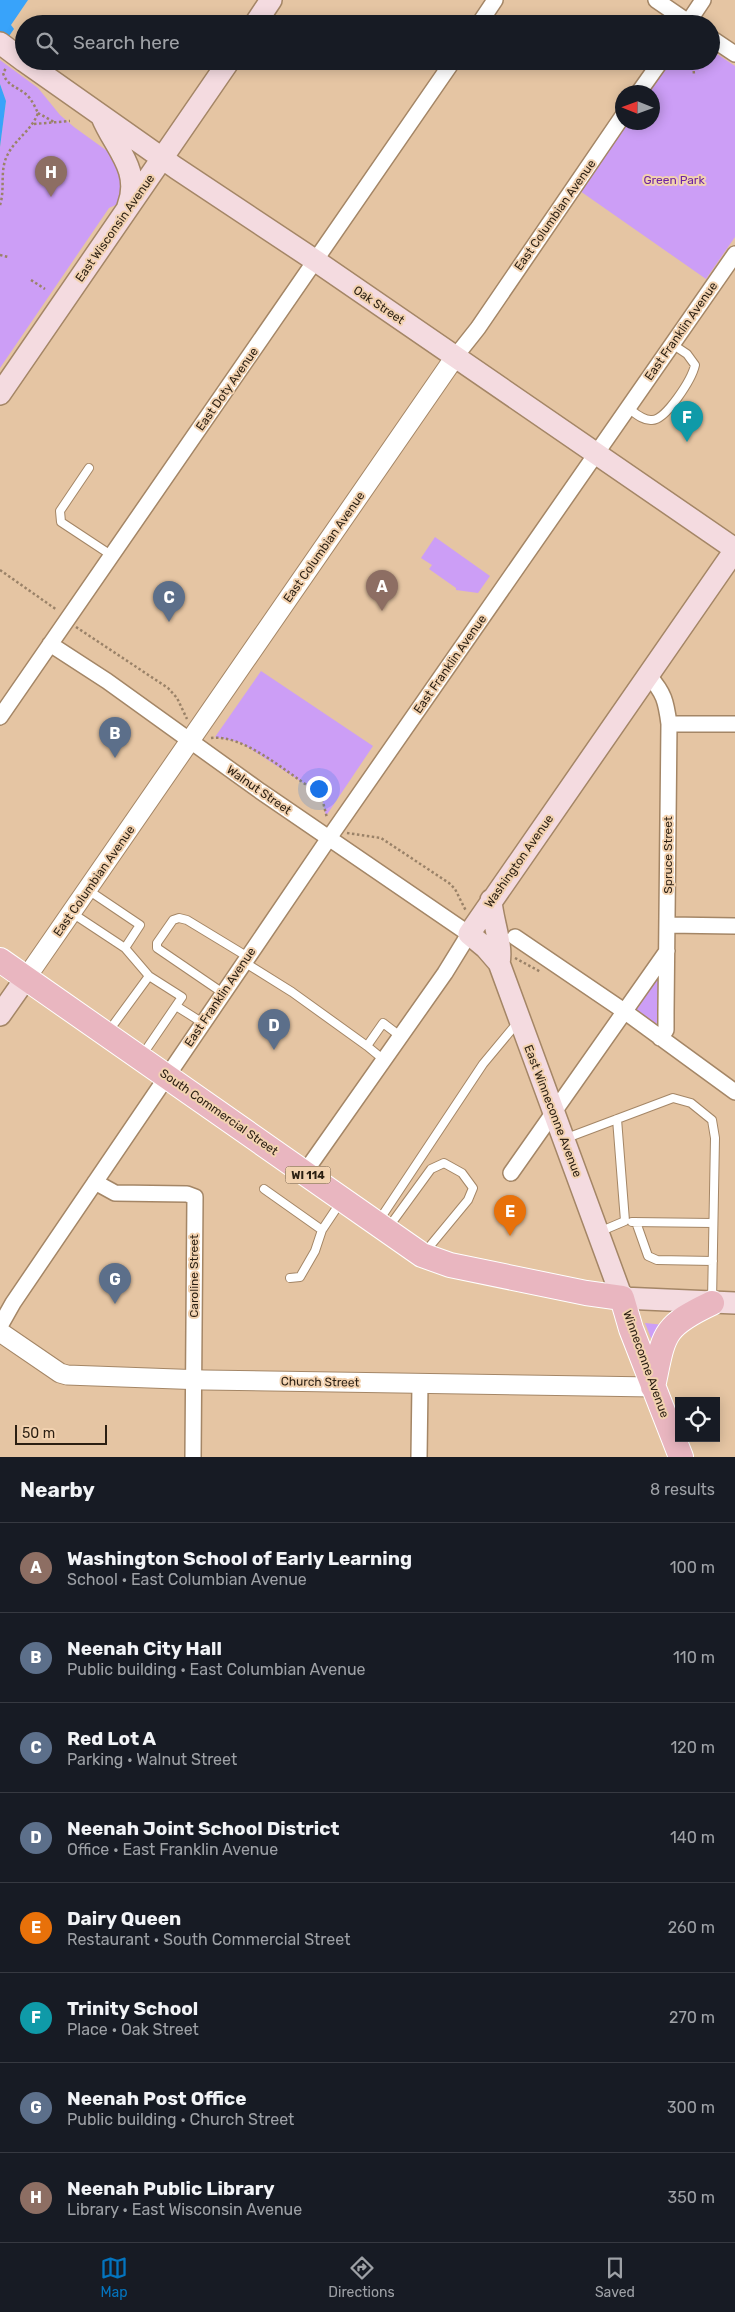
<!DOCTYPE html>
<meta charset="utf-8">
<style>
:root{--surface:#171b24;--page:#20242c;--text:#f1f3f6;--muted:#9ea1a6;--line:#363941;--accent:#0474be}
body{margin:0;font-family:Rubik,sans-serif;background:var(--page);color:var(--text)}
.controls{position:absolute;right:15px;bottom:15px;display:grid;overflow:hidden;border-radius:0px;box-shadow:0 2px 12px #0003}
.controls button{width:45px;height:45px;display:grid;place-items:center;padding:0;border:0;border-bottom:1px solid var(--line);background:var(--surface);color:var(--text);font:25px sans-serif}
.compass{position:absolute;left:615px;top:85px;width:45px;height:45px;border-radius:50%;background:var(--surface);box-shadow:0 2px 12px #0003;rotate:271deg}
.scale{position:absolute;left:15px;bottom:12px;width:92px;box-sizing:border-box;padding-left:5px;border:2px solid #2b1f12;border-top:0;font-size:14px;line-height:18px;white-space:nowrap;color:#2b1f12;-webkit-text-stroke:4px #f2d2b0;paint-order:stroke}
.you{position:absolute;left:318px;top:788px;width:18px;height:18px;margin:-12px;border:4px solid #fff;border-radius:50%;background:#1a73e8;box-shadow:0 0 0 8px #1a73e833}
.badge{display:grid;place-items:center;width:32px;height:32px;border-radius:50%;background:var(--accent);color:#fff;font-size:16px;font-weight:700}
.pin{position:absolute;translate:-50% -41px;filter:drop-shadow(0 1px 2px #0008)}
.pin::after{content:'';position:absolute;top:26px;width:18px;height:15px;background:inherit;clip-path:polygon(0 0,100% 0,50% 100%)}
.list{margin:0;padding:0;list-style:none}
h2{display:flex;justify-content:space-between;align-items:center;height:65px;margin:0;padding:0 20px;font-size:21px}
h2 small{font-size:16px;font-weight:400;color:var(--muted)}
.list li{display:grid;grid-template-columns:32px 1fr auto;gap:15px;align-items:center;box-sizing:border-box;height:90px;padding:0 20px;border-top:1px solid var(--line)}
.list b{display:block;font-size:19px;white-space:nowrap}
.list p{margin:0;font-size:16px;white-space:nowrap;color:var(--muted)}
.list em{font-size:16px;font-style:normal;color:var(--muted)}
.icon{flex:none;width:28px;height:28px;fill:none;stroke:currentColor;stroke-width:2;stroke-linecap:round;stroke-linejoin:round}
.map{position:relative;flex:none;width:735px;height:1457px;overflow:hidden}
.search{position:absolute;background:var(--surface);box-shadow:0 2px 12px #0003;left:15px;right:15px;top:15px;height:55px;display:flex;align-items:center;gap:12px;box-sizing:border-box;padding:0 18px;border-radius:28px;color:var(--muted);font-size:19px}
.sheet{height:785px;background:var(--surface)}
nav{display:flex;justify-content:space-around;align-items:center;box-sizing:border-box;height:70px;border-top:1px solid var(--line);background:var(--surface);font-size:14px;color:var(--muted)}
nav a{display:grid;justify-items:center;gap:2px}
nav .on{color:var(--accent)}
.map>svg:first-child{display:block}
.green{fill:#cc9ef6}
.water{fill:#38a3fa}
.lines{fill:none;stroke-linecap:round;stroke-linejoin:round}
.service-casing{stroke:#a48666;stroke-width:10}
.minor-casing{stroke:#a48666;stroke-width:18}
.tertiary-casing{stroke:#a48666;stroke-width:21}
.secondary-casing{stroke:#a48666;stroke-width:24}
.primary-casing{stroke:#fff;stroke-width:26}
.path{stroke:#9a8268;stroke-width:2.5;stroke-dasharray:2.5 2.5;stroke-linecap:butt}
.service{stroke:#fff;stroke-width:8}
.minor{stroke:#fff;stroke-width:15}
.tertiary{stroke:#fff;stroke-width:19}
.secondary{stroke:#f4dbe0;stroke-width:21}
.primary{stroke:#e9b6c0;stroke-width:24}
.labels{text-anchor:middle;dominant-baseline:central;stroke-width:4;stroke-linejoin:round;paint-order:stroke}
.shield{fill:#f2d2b0;stroke:#675541;stroke-width:1}
.shield-label{font-size:11px;font-weight:bold;fill:#2b1f12}
.park-label{font-size:12px;fill:#6f23a0;stroke:#f2d2b0}
.street-label{font-size:12px;fill:#2b1f12;stroke:#f2d2b0}
</style>
<div class="map">
<svg width="735" height="1457" viewBox="0 0 735 1457">
<rect width="100%" height="100%" fill="#e5c5a3"/>
<path class="green" d="M711 50 735 66V237L706 279 580 191 627 123 652 122V92H648L670 61H711Z
M0 60 38 88 60 115 74 127 110 153 125 176 120 203 109 208 0 368V147L6 101 0 84Z
M435 537 490 576 478 593 456 590V588L429 569 432 565 421 558Z
M261 671 373 746 326 816 322 798 311 788 240 742 215 737Z
M655 980H658V1021L657 1024 635 1009Z
M645 1323 664 1325 653 1343Z"/>
<path class="water" d="M0 0H28L11 25 14 29 0 49Z
M0 84 6 101 0 147Z"/>
<g class="lines">
<g class="service-casing">
<path id="service" d="M628 408C635 413 643 421 652 420 666 420 692 379 695 365L687 354 672 344
M89 468 60 511 61 522 111 555
M88 890 140 925 125 948
M72 913 125 948 149 976
M244 962 292 992 367 1046
M223 993 157 948V943L173 920 179 918 187 920 248 957
M176 1006 203 1023
M108 1032 149 976 182 997 141 1057
M384 1060 367 1046 383 1023 400 1036
M564 1139 673 1098 691 1103 712 1120 715 1138 712 1301
M264 1189 322 1230
M378 1222 483 1064 518 1022
M632 1222 713 1223
M636 1222 648 1256 657 1260 713 1261
M388 1228 431 1169 444 1163 462 1173 473 1188 468 1200 425 1252
M599 1232 625 1221 617 1119
M290 1278 300 1277 315 1251 322 1230 340 1203"/>
</g>
<g class="minor-casing">
<path id="minor" d="M656 0 691 24
M479 24 495 0
M687 24 703 0
M711 38 735 54
M639 92 661 61
M455 357 478 328 622 117
M50 644 107 681 260 791 469 934 445 973 305 1172
M649 676C664 693 666 701 669 724L666 1012V1030L660 1038
M0 717 453 61
M669 724H735
M668 925 735 926
M515 937 624 1011 735 1092
M511 1173 667 951
M95 1182 115 1193 187 1194 195 1197 193 1457
M0 1326 13 1303 329 838 735 254
M419 1457 420 1384"/>
</g>
<g class="tertiary-casing">
<path id="tertiary" d="M26 978 455 357
M0 1332 60 1373 67 1375 204 1380 653 1387"/>
</g>
<g class="secondary-casing">
<path id="secondary" d="M255 24 271 0
M0 43 24 61
M24 61 176 168 316 261 735 549
M102 117C114 147 142 170 128 206
M0 394 229 61
M735 550 469 934 486 948 499 963 622 1298 735 1303
M491 900C492 920 503 945 499 963
M0 1015 26 978"/>
</g>
<g class="primary-casing">
<path id="primary" d="M0 960 422 1255 450 1265 586 1293 622 1298 631 1329 681 1457
M653 1387C664 1335 661 1327 712 1303"/>
</g>
<path class="path" d="M693 61 694 75
M38 113 54 122
M34 124 70 121
M0 205C5 190 0 173 6 158 14 139 31 132 38 113 35 107 32 100 27 95 18 87 7 86 3 73L6 68
M0 255 8 257
M31 280 45 289
M0 570 57 610
M76 627 168 688 177 698 187 719
M211 738C243 734 285 771 311 788L322 798 327 818
M347 833 381 838 449 883 455 889 466 911
M515 958 541 972"/>
<use href="#service" class="service"/>
<use href="#minor" class="minor"/>
<use href="#tertiary" class="tertiary"/>
<use href="#secondary" class="secondary"/>
<use href="#primary" class="primary"/>
</g>
<g class="labels">
<rect class="shield" x="285.5" y="1166.5" width="45" height="17" rx="4"/>
<g class="shield-label">
<text x="308" y="1175">WI 114</text>
</g>
<g class="park-label">
<text x="674" y="180">Green Park</text>
</g>
<g class="street-label">
<text transform="translate(555 215) rotate(-55)">East Columbian Avenue</text>
<text transform="translate(115 228) rotate(-55)">East Wisconsin Avenue</text>
<text transform="translate(379 305) rotate(34)">Oak Street</text>
<text transform="translate(681 331) rotate(-55)">East Franklin Avenue</text>
<text transform="translate(227 389) rotate(-55)">East Doty Avenue</text>
<text transform="translate(324 547) rotate(-55)">East Columbian Avenue</text>
<text transform="translate(450 664) rotate(-55)">East Franklin Avenue</text>
<text transform="translate(259 790) rotate(35)">Walnut Street</text>
<text transform="translate(668 855) rotate(-90)">Spruce Street</text>
<text transform="translate(519 861) rotate(-55)">Washington Avenue</text>
<text transform="translate(94 881) rotate(-55)">East Columbian Avenue</text>
<text transform="translate(220 997) rotate(-56)">East Franklin Avenue</text>
<text transform="translate(553 1111) rotate(69)">East Winneconne Avenue</text>
<text transform="translate(219 1112) rotate(35)">South Commercial Street</text>
<text transform="translate(194 1276) rotate(-90)">Caroline Street</text>
<text transform="translate(646 1364) rotate(70)">Winneconne Avenue</text>
<text transform="translate(320 1382) rotate(1)">Church Street</text>
</g>
</g>
</svg>
<div class="controls">
<button><svg class="icon" aria-label="locate" viewBox="0 0 24 24"><circle cx="12" cy="12" r="6"/><path d="M12 2v4M12 18v4M2 12h4M18 12h4"/></svg></button>
</div>
<svg class="compass" viewBox="-18 -18 36 36"><path d="M0-13l5 13h-10z" fill="#e53935"/><path d="M0 13l5-13h-10z" fill="#9ea1a6"/></svg>
<div class="scale">50 m</div>
<div class="you"></div>
<div class="pin badge" style="left:382px;top:611px;background:#8d6e63">A</div>
<div class="pin badge" style="left:115px;top:758px;background:#5c6f8a">B</div>
<div class="pin badge" style="left:169px;top:622px;background:#5c6f8a">C</div>
<div class="pin badge" style="left:274px;top:1050px;background:#5c6f8a">D</div>
<div class="pin badge" style="left:510px;top:1236px;background:#e8710a">E</div>
<div class="pin badge" style="left:687px;top:442px;background:#0f9aa8">F</div>
<div class="pin badge" style="left:115px;top:1304px;background:#5c6f8a">G</div>
<div class="pin badge" style="left:51px;top:197px;background:#8d6e63">H</div>
<div class="search"><svg class="icon" aria-label="search" viewBox="0 0 24 24"><circle cx="10" cy="10" r="6"/><path d="M15 15l6 6"/></svg>Search here</div>
</div>
<section class="sheet">
<h2>Nearby<small>8 results</small></h2>
<ul class="list">
<li><span class="badge" style="background:#8d6e63">A</span><div><b>Washington School of Early Learning</b><p>School · East Columbian Avenue</p></div><em>100 m</em></li>
<li><span class="badge" style="background:#5c6f8a">B</span><div><b>Neenah City Hall</b><p>Public building · East Columbian Avenue</p></div><em>110 m</em></li>
<li><span class="badge" style="background:#5c6f8a">C</span><div><b>Red Lot A</b><p>Parking · Walnut Street</p></div><em>120 m</em></li>
<li><span class="badge" style="background:#5c6f8a">D</span><div><b>Neenah Joint School District</b><p>Office · East Franklin Avenue</p></div><em>140 m</em></li>
<li><span class="badge" style="background:#e8710a">E</span><div><b>Dairy Queen</b><p>Restaurant · South Commercial Street</p></div><em>260 m</em></li>
<li><span class="badge" style="background:#0f9aa8">F</span><div><b>Trinity School</b><p>Place · Oak Street</p></div><em>270 m</em></li>
<li><span class="badge" style="background:#5c6f8a">G</span><div><b>Neenah Post Office</b><p>Public building · Church Street</p></div><em>300 m</em></li>
<li><span class="badge" style="background:#8d6e63">H</span><div><b>Neenah Public Library</b><p>Library · East Wisconsin Avenue</p></div><em>350 m</em></li>
</ul>
</section>
<nav>
<a class="on"><svg class="icon" aria-label="map" viewBox="0 0 24 24"><path d="M3 6l6-2 6 2 6-2v14l-6 2-6-2-6 2zM9 4v14M15 6v14"/></svg>Map</a>
<a><svg class="icon" aria-label="directions" viewBox="0 0 24 24"><path d="M12 3l9 9-9 9-9-9zM9 14v-3h6M13 9l2 2-2 2"/></svg>Directions</a>
<a><svg class="icon" aria-label="saved" viewBox="0 0 24 24"><path d="M7 4h10v16l-5-4-5 4z"/></svg>Saved</a>
</nav>
